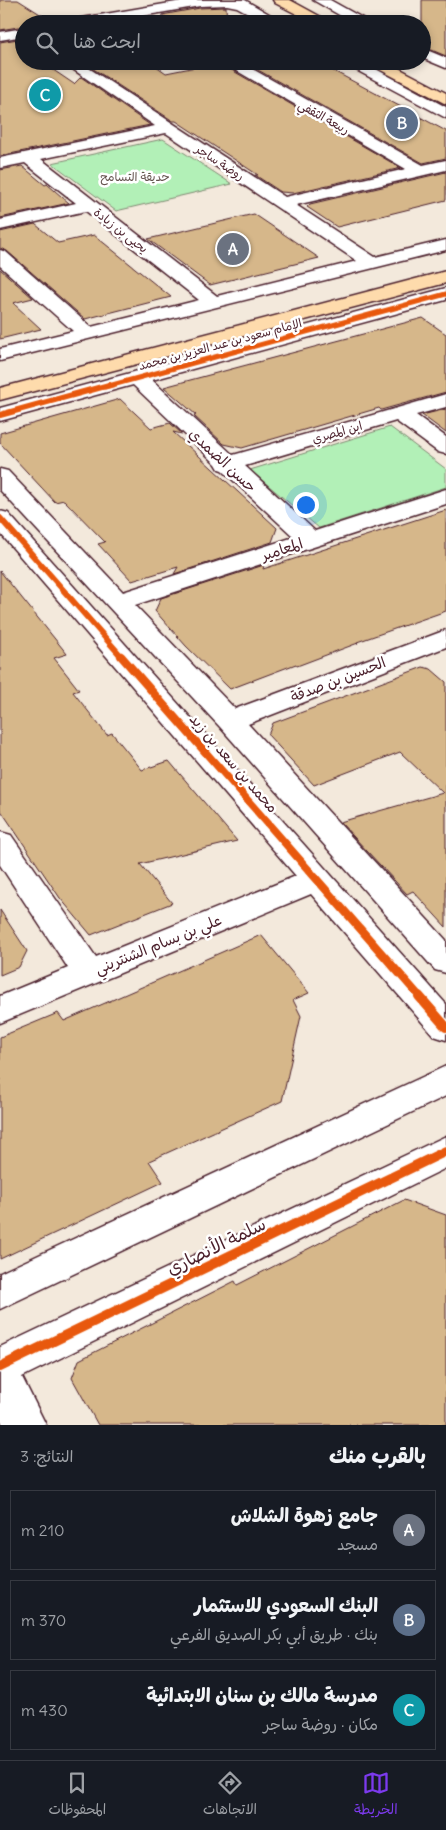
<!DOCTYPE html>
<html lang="ar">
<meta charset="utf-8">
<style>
:root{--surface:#171b24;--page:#242831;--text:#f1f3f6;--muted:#9ea1a6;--line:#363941;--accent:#7c3aed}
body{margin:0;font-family:Delius,"Playpen Sans Arabic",sans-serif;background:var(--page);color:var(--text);direction:rtl}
.you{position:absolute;left:305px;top:504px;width:18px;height:18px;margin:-12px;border:4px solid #fff;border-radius:50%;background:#1a73e8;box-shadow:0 0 0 8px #1a73e833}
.badge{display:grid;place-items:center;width:32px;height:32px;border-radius:50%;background:var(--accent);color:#fff;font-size:16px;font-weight:700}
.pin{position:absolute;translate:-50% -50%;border:2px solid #fff;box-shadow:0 1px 5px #0006}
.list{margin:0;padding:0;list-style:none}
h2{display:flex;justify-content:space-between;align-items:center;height:65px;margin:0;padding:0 20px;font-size:21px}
h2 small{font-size:16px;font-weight:400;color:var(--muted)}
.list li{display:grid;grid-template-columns:32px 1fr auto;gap:15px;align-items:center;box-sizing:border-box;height:80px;margin:0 10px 10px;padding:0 10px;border:1px solid var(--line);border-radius:0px}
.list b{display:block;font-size:19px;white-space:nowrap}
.list p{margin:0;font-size:16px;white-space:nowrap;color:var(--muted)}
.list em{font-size:16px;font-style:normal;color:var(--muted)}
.icon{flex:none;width:28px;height:28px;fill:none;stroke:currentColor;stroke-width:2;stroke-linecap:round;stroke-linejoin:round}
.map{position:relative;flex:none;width:446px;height:1425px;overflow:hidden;direction:ltr}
.search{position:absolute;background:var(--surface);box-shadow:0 2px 8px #0003;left:15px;right:15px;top:15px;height:55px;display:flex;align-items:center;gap:12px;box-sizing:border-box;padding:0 18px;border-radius:28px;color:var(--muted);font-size:19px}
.sheet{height:335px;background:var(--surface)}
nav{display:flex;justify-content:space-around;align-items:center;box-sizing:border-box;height:70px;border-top:1px solid var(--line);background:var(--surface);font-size:14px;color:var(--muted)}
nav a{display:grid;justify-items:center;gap:2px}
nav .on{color:var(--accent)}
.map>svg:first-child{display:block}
.green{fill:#b2f0b7;stroke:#7e8871}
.building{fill:#d6b78a;stroke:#4a1f2b}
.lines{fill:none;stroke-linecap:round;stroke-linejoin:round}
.minor-casing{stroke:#4a1f2b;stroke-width:3}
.major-casing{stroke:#4a1f2b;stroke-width:3}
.minor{fill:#fff;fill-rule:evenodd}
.major{fill:#fedbac;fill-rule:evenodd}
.cycleway-far3-casing{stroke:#fff;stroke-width:7}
.cycleway-far2-casing{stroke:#fff;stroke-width:9}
.cycleway-far1-casing{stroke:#fff;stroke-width:11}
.cycleway-casing{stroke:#fff;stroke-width:13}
.cycleway-far3{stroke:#e8590c;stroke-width:5}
.cycleway-far2{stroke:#e8590c;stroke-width:6}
.cycleway-far1{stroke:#e8590c;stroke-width:8}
.cycleway{stroke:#e8590c;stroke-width:10}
.labels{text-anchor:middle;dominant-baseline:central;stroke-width:5;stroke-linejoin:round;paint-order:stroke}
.far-street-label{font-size:12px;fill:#4a1f2b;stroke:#fff}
.far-park-label{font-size:12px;fill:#64534e;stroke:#fff}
.street-label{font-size:15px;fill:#4a1f2b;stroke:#fff}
.near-street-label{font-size:18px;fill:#4a1f2b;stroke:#fff}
</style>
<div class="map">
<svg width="446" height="1425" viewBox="0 0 446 1425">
<rect width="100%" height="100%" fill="#f3e9dc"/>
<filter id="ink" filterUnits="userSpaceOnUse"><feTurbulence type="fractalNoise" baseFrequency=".02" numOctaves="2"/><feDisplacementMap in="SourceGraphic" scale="10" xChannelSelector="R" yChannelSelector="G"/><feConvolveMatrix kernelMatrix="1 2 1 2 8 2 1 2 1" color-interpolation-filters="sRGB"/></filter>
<g filter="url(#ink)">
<path class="green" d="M163 139 232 184 116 211 52 163Z
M390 427 446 469V487L319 528 250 470Z"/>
<path class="building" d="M0 0H18L56 24H24V26L0 30Z
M422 0H446V56L422 46Z
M226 7 227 24H177L162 15 200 8Z
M24 38V61H40L74 84 81 77 150 125 0 156V42Z
M115 61H149L166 73 216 63 223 65 401 168 293 193 281 192 255 175H258L176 121H173L92 68 96 64Z
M242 61H315L446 131V158L423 163Z
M22 166 45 185 47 184 69 203 0 218V170Z
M446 172V200L337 227 307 207 310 204Z
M254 214 319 258 210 285 148 239Z
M35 224 58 243 94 235 171 297 85 319 7 251 0 248V232Z
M0 269 33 298 13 303 41 329 0 339Z
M423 318 446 334V392L381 410 379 408 242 448 224 444 194 416 196 415 164 387Z
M120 399 151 428 170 423 182 434 173 432 277 528 272 542 174 574 178 567 132 581 98 544 105 542 64 500 55 502 0 443V433Z
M446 409V433L422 415Z
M446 510V611L357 642 358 643 297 666 296 664 230 689 186 646 155 611 161 598 264 565 263 569Z
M0 571 67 654 54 658 79 690 73 692 107 735 112 733 142 770 169 761 237 841 140 864 172 903 91 935 60 898 0 809Z
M423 667 431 669 446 682V927L413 891 407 894 340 822 443 793 400 752 314 785 268 735 273 723Z
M0 910 27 951 19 967 0 975Z
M261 935 309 993 293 1000 301 1016 282 1101 149 1161 163 1182 0 1259V1037L58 1013 64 1021Z
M404 1200 446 1215V1425H98L72 1378 79 1360 235 1281 237 1285Z"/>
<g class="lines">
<g class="minor-casing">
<path id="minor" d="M188 0H245L286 24H268L237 7 227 5 200 6 96 24H63L70 20Z
M313 0H330L373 24H355Z
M24 28V36L0 40V32Z
M422 48 446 58V68L422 58Z
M61 61H78L285 197 406 169 220 61H238L423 165 446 160V170L296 205 375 257 446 240V250L0 361V349L73 331 0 266V250L6 252 91 327 199 300 86 211 0 230V220L76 203 25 163 0 168V158L155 126ZM166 133 357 261 217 296 41 159Z
M343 61H361L446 107V118L345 64Z
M446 288V300L152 380 233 455 446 394V407L416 415 446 437V454L438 452 396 421 245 466 315 531 446 489V504L135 605 235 709 446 630V647L248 724 446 940V973L435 970 220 727 0 490V469L8 471 123 592 294 537 222 470 219 469 216 464 133 385 0 421V408Z
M0 511 8 513 446 1004V1040L434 1036 311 894 0 1023V996L68 968 0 865V832L11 835 96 957 296 876 0 533Z
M446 1066V1096L0 1309V1273Z
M446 1136V1168L22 1377 46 1425H3L0 1418V1347Z"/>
</g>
<g class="major-casing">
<path id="major" d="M273 0H290L334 24H316L275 3Z
M367 61H385L446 93V104L369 64Z
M446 271V283L0 400V388Z"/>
</g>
<use href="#minor" class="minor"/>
<use href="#major" class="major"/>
<g class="cycleway-far3-casing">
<path id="cycleway-far3" d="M105 387 446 294"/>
</g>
<g class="cycleway-far2-casing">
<path id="cycleway-far2" d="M0 415 109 385
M0 518 122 657"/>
</g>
<g class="cycleway-far1-casing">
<path id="cycleway-far1" d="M121 656 420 997"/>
</g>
<g class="cycleway-casing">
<path id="cycleway" d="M419 996 446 1027
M0 1367 446 1151"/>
</g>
<use href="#cycleway-far3" class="cycleway-far3"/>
<use href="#cycleway-far2" class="cycleway-far2"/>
<use href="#cycleway-far1" class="cycleway-far1"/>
<use href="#cycleway" class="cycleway"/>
</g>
</g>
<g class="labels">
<g class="far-street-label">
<text transform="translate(324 117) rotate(29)">ربيعة الثقفي</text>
<text transform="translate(220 162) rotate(33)">روضة ساجر</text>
<text transform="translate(121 230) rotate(38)">يحيى بن زيادة</text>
<text transform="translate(220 344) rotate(-15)">الإمام سعود بن عبد العزيز بن محمد</text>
<text transform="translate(337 432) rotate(-16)">ابن المصري</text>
</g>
<g class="far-park-label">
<text x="135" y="176">حديقة التسامح</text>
</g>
<g class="street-label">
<text transform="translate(223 460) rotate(43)">حسن الضمدي</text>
<text transform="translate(282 549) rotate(-18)">المعامير</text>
<text transform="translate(338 679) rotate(-21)">الحسين بن صدقة</text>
<text transform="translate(234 763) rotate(49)">محمد بن سعد بن زيد</text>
<text transform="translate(158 944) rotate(-22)">علي بن بسام الشنتريني</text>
</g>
<g class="near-street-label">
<text transform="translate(216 1246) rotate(-26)">سلمة الأنصاري</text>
</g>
</g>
</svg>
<div class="you"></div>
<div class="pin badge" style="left:233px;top:249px;background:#6b7280">A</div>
<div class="pin badge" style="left:402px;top:123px;background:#5c6f8a">B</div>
<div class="pin badge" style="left:45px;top:95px;background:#0f9aa8">C</div>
<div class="search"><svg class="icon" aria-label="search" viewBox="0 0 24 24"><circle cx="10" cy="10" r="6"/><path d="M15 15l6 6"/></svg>ابحث هنا</div>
</div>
<section class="sheet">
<h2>بالقرب منك<small>النتائج: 3</small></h2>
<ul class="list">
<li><span class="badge" style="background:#6b7280">A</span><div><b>جامع زهوة الشلاش</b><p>مسجد</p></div><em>210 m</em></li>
<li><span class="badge" style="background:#5c6f8a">B</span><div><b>البنك السعودي للاستثمار</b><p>بنك · طريق أبي بكر الصديق الفرعي</p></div><em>370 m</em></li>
<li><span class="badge" style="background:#0f9aa8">C</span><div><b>مدرسة مالك بن سنان الابتدائية</b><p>مكان · روضة ساجر</p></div><em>430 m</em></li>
</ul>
</section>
<nav>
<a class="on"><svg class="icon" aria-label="map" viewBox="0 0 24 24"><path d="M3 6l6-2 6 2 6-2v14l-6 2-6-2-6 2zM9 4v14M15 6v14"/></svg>الخريطة</a>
<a><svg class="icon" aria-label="directions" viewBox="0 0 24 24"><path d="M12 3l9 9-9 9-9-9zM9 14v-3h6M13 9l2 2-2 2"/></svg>الاتجاهات</a>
<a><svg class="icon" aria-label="saved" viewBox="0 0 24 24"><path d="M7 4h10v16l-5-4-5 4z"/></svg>المحفوظات</a>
</nav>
